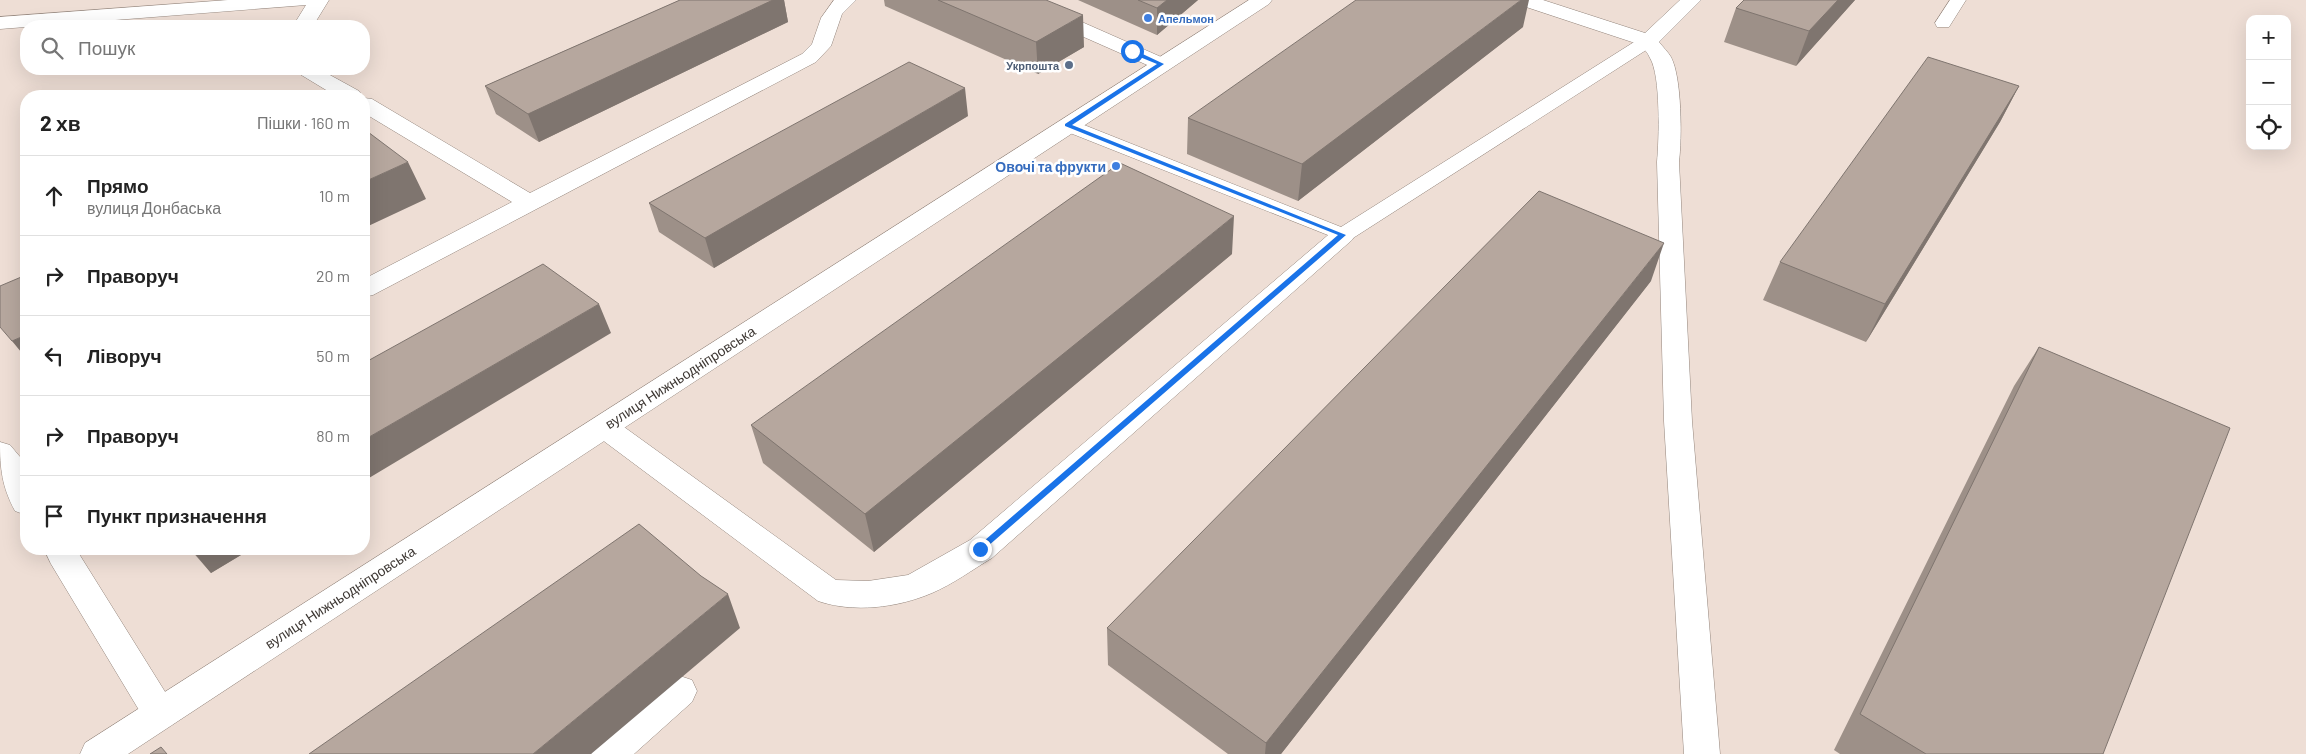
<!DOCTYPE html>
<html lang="uk">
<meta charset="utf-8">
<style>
:root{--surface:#fff;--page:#f2f2f2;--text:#222;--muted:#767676;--line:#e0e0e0}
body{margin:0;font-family:Barlow,sans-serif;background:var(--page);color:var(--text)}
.controls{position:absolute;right:15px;top:15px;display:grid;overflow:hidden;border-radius:10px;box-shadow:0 5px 20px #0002}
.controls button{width:45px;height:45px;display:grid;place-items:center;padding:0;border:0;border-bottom:1px solid var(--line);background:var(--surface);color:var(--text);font:25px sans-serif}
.stop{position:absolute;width:15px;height:15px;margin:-11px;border:4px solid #1a73e8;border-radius:50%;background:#fff}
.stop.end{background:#1a73e8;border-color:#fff;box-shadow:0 1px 5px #0008}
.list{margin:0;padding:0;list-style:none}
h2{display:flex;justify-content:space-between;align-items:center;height:65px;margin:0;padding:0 20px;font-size:21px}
h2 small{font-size:16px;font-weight:400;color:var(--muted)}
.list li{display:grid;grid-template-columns:32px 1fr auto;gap:15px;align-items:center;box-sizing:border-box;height:80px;padding:0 20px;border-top:1px solid var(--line)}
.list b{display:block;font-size:19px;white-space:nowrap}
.list p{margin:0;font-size:16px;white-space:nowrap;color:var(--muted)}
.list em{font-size:16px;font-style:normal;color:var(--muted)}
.icon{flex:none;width:28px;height:28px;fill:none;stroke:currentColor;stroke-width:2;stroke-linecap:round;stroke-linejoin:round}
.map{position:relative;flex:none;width:2306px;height:754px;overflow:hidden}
.search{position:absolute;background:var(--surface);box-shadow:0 5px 20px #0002;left:20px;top:20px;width:350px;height:55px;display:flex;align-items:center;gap:12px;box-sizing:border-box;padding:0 18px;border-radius:20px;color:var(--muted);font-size:19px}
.panel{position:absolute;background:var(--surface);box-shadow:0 5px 20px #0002;left:20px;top:90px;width:350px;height:465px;border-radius:20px}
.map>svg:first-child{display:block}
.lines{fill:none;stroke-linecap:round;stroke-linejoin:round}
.service-casing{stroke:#93857c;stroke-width:1}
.minor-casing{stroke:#93857c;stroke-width:1}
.tertiary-casing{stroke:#93857c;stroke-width:1}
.service{fill:#fff;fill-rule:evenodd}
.minor{fill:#fff;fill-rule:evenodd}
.tertiary{fill:#fff;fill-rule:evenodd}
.wall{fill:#9d9088}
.shaded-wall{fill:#7f756f}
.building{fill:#b6a79e;stroke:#7f756f}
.route{fill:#1a73e8}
.shop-dot{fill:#3f7fe0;stroke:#fff;stroke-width:2}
.service-dot{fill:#5c6f8a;stroke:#fff;stroke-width:2}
.labels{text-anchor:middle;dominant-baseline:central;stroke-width:5;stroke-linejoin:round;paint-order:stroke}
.far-shop-label{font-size:11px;font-weight:bold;fill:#366cbe;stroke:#fff;text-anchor:start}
.far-service-label{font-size:11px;font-weight:bold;fill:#4e5e75;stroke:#fff;text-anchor:end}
.shop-label{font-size:14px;font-weight:bold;fill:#366cbe;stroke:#fff;text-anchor:end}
.street-label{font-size:14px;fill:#3e3834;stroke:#fff}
</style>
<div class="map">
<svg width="2306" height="754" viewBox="0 0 2306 754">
<rect width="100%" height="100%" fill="#eeded5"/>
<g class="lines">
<g class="service-casing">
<path id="service" d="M1950 0H1966L1949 27H1937L1935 23Z
M1648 36 1654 37 1657 41 1654 45 1350 240 1343 241 1060 129 1058 125 1060 121 1067 119 1074 121 1341 227 1642 37Z"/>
</g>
<g class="minor-casing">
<path id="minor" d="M228 0H329L313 26H293L306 5 0 29V17Z
M834 0H856L842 14 831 46 816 62 373 295 364 297V279L512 202 364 113V98L372 99 530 193 802 54 812 44 821 18Z
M1006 0H1032L1168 60 1171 64 1168 68 1161 70 1154 68 1009 4Z
M1514 0H1543L1645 33 1680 0H1701L1659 42C1663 47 1668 52 1671 57 1682 78 1682 138 1679 162L1692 421 1720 754H1684L1664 421 1657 162C1659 140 1661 76 1650 58 1648 53 1644 49 1641 45L1517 4Z
M295 69H319L359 91 362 96H336L298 73Z
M1343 228 1352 230 1355 235 1352 240 992 558C972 570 953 584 932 593 897 608 853 613 818 601L593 433 589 426 593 419 603 416 613 419 836 580 868 581 908 575 970 540 1334 230Z
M0 442 10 445 21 458 26 456V515L15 511C2 487 0 469 0 442Z
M44 549H76L172 703 177 714 172 725 160 729 148 725 51 564Z
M680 676 692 680 697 691 692 702 634 754H591L596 743 668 680Z"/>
</g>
<g class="tertiary-casing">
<path id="tertiary" d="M1249 0H1272L1269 4 128 754H80L85 743Z"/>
</g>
<use href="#service" class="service"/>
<use href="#minor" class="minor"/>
<use href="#tertiary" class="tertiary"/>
</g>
<path class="wall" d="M680 0H784L788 22 539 142 496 114 485 86Z
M884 0H1046L1084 47 1038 74 885 6Z
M1078 0H1198L1157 35Z
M1744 0H1855L1796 66 1724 42 1736 8Z
M1523 27 1298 201 1187 154 1188 118Z
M2019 86 2000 122 1866 342 1763 300 1780 262Z
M968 116 714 268 659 232 649 203Z
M1232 254 874 552 763 463 751 425Z
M1651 281 1281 754H1228L1108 665 1107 628Z
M2039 347 2103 754H1840L1834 750 2014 386Z
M190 549H251L211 573Z"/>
<path class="shaded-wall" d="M773 0H784L788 22 539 142 528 114Z
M1167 0H1198L1157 35V8Z
M1521 0H1529L1523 27 1298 201 1302 164Z
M1838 0H1855L1796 66 1809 31Z
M1083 15 1084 47 1038 74 1036 42Z
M2019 86 2000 122 1866 342 1885 304Z
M965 88 968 116 714 268 705 238Z
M408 162 426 199 364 228V182Z
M1234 216 1232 254 874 552 865 514Z
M1664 243 1651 281 1281 754H1265L1266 743Z
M599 304 611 333 364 481V440Z
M26 335V358L12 341Z
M191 549H251L211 573Z
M728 594 740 628 591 754H533Z"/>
<path class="building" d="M680 0H773L528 114 485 86Z
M938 0H1046L1083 15 1036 42Z
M1138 0H1167L1157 8Z
M1356 0H1521L1302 164 1188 118Z
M1744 0H1838L1809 31 1736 8Z
M1928 57 2019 86 1885 304 1780 262Z
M909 62 965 88 705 238 649 203Z
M364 129 408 162 364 182Z
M1120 163 1234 216 865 514 751 425Z
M1539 191 1664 243 1266 743 1107 628Z
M543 264 599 304 364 440V363Z
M26 275V335L12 341 0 327V286Z
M2039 347 2230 428 2103 754H1926L1860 714Z
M639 524 701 576 728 594 533 754H309Z
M161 747 167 754H150Z"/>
<path class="route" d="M1132 49 1164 64 1072 125 1346 235 980 553 977 552V547L1338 235 1065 126V124L1157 64 1130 53Z"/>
<g class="shop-dot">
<circle cx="1148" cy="18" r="5"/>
<circle cx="1116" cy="166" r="5"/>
</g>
<circle class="service-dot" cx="1069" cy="65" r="5"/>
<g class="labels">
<g class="far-shop-label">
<text x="1158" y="18">Апельмон</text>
</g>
<g class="far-service-label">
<text x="1059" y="65">Укрпошта</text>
</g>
<g class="shop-label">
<text x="1106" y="166">Овочі та фрукти</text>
</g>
<g class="street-label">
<text transform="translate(680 377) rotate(-33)">вулиця Нижньодніпровська</text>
<text transform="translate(340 597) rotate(-33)">вулиця Нижньодніпровська</text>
</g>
</g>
</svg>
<div class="controls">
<button>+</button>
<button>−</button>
<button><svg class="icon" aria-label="locate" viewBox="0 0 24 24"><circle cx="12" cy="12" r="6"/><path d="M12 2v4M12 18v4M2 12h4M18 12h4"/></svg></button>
</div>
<div class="stop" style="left:1132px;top:51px"></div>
<div class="stop end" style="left:980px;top:549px"></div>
<div class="search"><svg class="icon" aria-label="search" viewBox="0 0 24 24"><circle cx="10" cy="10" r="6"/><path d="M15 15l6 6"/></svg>Пошук</div>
<section class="panel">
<h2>2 хв<small>Пішки · 160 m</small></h2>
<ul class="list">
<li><svg class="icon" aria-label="ahead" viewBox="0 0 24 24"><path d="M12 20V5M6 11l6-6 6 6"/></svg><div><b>Прямо</b><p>вулиця Донбаська</p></div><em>10 m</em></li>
<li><svg class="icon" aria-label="right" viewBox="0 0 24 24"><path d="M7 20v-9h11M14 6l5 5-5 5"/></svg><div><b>Праворуч</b></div><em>20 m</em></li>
<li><svg class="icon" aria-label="left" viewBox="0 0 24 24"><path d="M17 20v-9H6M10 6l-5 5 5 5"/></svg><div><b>Ліворуч</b></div><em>50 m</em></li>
<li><svg class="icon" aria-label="right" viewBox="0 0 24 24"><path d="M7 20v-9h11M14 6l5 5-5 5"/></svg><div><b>Праворуч</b></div><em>80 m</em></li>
<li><svg class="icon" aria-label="arrive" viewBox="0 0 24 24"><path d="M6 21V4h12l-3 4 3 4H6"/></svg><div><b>Пункт призначення</b></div></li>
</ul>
</section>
</div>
